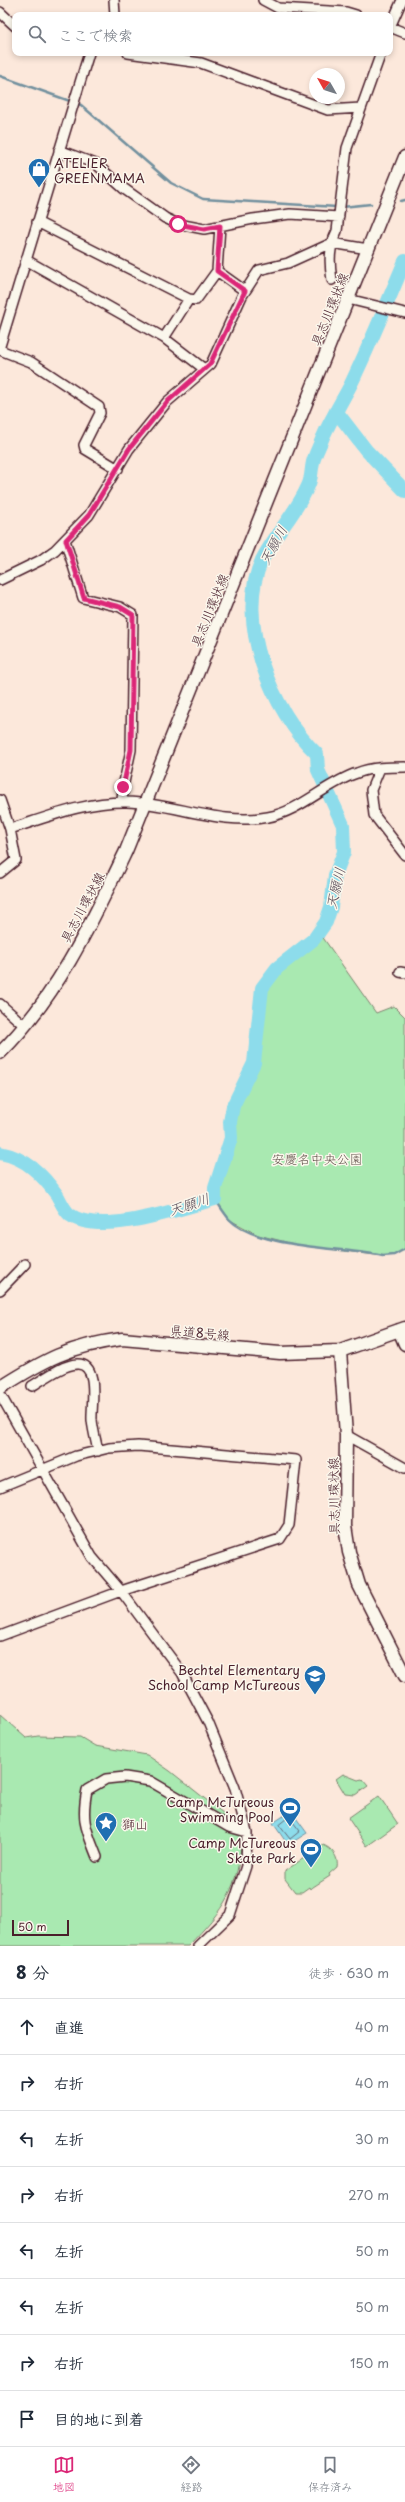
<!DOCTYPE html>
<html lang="ja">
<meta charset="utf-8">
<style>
:root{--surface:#fff;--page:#f6f6f7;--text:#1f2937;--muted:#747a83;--line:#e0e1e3;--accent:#db2777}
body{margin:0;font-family:"Playpen Sans","Klee One",sans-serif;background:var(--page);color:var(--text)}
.compass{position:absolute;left:309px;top:68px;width:36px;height:36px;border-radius:50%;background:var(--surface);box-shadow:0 2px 6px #0003;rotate:309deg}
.scale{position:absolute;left:12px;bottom:10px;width:57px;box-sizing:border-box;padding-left:4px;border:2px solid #4a1f2b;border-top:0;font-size:11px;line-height:14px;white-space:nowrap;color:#4a1f2b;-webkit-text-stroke:3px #fbf7ec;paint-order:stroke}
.stop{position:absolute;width:12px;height:12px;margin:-9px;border:3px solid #db2777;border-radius:50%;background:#fff}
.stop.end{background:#db2777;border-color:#fff;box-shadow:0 1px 4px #0008}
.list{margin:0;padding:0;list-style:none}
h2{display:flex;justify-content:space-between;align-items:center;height:52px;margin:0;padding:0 16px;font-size:17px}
h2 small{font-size:13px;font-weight:400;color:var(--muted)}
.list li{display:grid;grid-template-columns:26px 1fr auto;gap:12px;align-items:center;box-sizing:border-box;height:56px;padding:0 16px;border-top:1px solid var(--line)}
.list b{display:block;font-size:15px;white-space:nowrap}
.list em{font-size:13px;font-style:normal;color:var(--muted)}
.icon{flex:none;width:22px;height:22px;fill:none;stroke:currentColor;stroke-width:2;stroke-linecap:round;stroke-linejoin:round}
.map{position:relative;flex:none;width:405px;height:1946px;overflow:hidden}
.search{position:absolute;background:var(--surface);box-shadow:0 2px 6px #0003;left:12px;right:12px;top:12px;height:44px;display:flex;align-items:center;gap:10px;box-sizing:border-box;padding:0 14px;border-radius:8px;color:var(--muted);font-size:15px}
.sheet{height:500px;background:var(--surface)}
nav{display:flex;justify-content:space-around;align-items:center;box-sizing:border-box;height:56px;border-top:1px solid var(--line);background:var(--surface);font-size:11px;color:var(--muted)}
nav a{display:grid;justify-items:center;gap:2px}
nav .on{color:var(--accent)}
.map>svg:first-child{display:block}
.green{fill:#a9e9b1;stroke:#7a846e}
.water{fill:#8ddceb;stroke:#72909e}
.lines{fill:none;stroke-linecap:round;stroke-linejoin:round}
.shore{stroke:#656b78;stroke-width:1}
.stream{stroke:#72909e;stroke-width:2.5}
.river{stroke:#8ddceb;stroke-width:14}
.street-casing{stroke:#4a1f2b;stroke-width:12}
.secondary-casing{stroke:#4a1f2b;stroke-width:15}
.street{stroke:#fbf7ec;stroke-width:9}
.secondary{stroke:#fbf7ec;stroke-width:12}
.route{stroke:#db2777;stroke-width:5}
.labels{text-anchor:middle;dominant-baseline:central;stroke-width:3;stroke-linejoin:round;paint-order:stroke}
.poi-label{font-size:13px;fill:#4a1f2b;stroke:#fbf7ec;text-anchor:end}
.street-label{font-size:13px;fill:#4a1f2b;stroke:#fbf7ec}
.park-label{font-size:13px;fill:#62524c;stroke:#fbf7ec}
.water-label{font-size:14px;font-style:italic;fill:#5b4e5b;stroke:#fbf7ec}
</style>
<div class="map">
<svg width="405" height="1946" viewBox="0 0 405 1946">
<rect width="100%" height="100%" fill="#fce8db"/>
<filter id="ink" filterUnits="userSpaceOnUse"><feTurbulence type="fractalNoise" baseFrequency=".025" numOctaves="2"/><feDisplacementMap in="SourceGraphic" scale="8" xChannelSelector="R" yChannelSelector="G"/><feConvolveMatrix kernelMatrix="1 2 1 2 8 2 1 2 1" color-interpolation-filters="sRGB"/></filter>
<g filter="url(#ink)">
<path class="green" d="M319 932 376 1013 394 1006 405 1017V1249L394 1255 383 1256 298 1245 258 1235 230 1220 215 1199V1188L231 1138 230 1122 233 1106 250 1074 256 1050 262 988 277 968Z
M0 1715 26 1738 38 1736 80 1737 95 1746 147 1755 170 1771 233 1821 242 1836C238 1890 225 1908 188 1946H0Z
M343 1774 358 1780 362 1779 368 1786 355 1795 345 1794 336 1779Z
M379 1796 398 1824 367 1846 348 1818Z
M323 1845C332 1848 339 1858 337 1867L329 1874 330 1876 310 1889 309 1887 302 1892H295L285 1879V1871Z"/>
<path class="water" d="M291 1811 307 1833 288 1845 273 1823Z"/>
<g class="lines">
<path class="shore" d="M289 1817 300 1831 290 1839 279 1825Z"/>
<path class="stream" d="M0 76 81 105 171 183 203 199 337 207
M401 201 405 200
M342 207 371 204
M215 1199C219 1205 224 1213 229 1219 258 1249 343 1247 383 1256L394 1255 405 1249"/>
<path class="river" d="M336 411 366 450 405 491
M0 1153C26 1158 42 1174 57 1195 61 1202 64 1210 70 1215 101 1237 181 1208 215 1199V1188L231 1138 230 1122 233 1106 254 1063 262 988 277 968 314 939 326 922 331 907 335 875 344 852 343 825 318 770 317 754C272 712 234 620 262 560 275 534 297 512 308 486 312 478 311 470 313 462 315 454 320 445 323 437 331 419 341 403 350 386 370 345 387 303 405 261"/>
<g class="street-casing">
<path id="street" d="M114 0 115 15
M263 0 278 8 346 12 356 15
M0 12 15 26
M390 27 402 0
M390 27 405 33
M128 53 201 63 328 110 361 108
M59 150 96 164 123 188 165 218 178 224 204 229 253 219 290 214 339 217
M37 222 189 299 196 300 217 271
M220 226 217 271 245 291
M26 260 164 338 203 368
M332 280C329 262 329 247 337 231L347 148 381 53
M348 299 405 313
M164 338 189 299
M0 346 89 53
M0 350 31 362 99 407 100 413 84 445 85 449 118 469
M65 540 83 598 120 607 133 615 131 750 123 787 122 802
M0 580 41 560 55 550 89 515 129 449 167 402 211 364 242 296 259 270 288 263 332 243 368 249
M380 768 371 790 374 815 405 855
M0 800 10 829 16 860 0 873
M10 829C48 817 87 801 127 802 174 803 221 826 268 817 301 811 326 783 357 773 372 767 389 767 405 767
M400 972 405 973
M0 1004 25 1026
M0 1290 25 1264
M32 1386C44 1379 62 1365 77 1364 100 1363 91 1406 92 1420 93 1430 96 1441 98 1451
M0 1394 92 1557 121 1591 182 1673 208 1722 235 1788 247 1832 246 1866 230 1915 198 1946
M346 1435 405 1468
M0 1487 76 1456 109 1448 138 1446 296 1460 289 1525 280 1539 121 1591 0 1636
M97 1857C86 1829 81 1821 87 1790L106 1779 125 1777 150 1781 229 1827 247 1832"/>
</g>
<g class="secondary-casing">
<path id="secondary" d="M0 1053C57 997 92 922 126 851L405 157
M399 1330 405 1344
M340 1351 346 1435 345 1526 349 1552 359 1585 405 1676
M0 1388C44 1360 69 1346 122 1339L280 1353 340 1351 405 1328"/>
</g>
<use href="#street" class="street"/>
<use href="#secondary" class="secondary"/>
</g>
</g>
<g class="lines" filter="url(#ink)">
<path class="route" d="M123 787 131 750 133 615 120 607 84 598 66 540 89 515 129 449 167 402 210 364 245 291 217 271 220 226 204 229 178 224"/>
</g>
<defs>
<g id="shop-pin" transform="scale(1.15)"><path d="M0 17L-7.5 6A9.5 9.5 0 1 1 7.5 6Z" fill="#1f6fb2" stroke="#fbf7ec"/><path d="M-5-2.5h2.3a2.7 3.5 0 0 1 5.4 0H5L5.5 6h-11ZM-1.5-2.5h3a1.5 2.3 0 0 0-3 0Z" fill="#fff"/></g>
<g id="school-pin" transform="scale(1.15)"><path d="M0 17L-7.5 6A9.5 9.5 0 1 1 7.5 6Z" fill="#1f6fb2" stroke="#fbf7ec"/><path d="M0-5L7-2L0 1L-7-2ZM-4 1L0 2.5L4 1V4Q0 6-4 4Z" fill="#fff"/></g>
<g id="stadium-pin" transform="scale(1.15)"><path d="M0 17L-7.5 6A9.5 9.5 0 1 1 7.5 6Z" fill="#1f6fb2" stroke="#fbf7ec"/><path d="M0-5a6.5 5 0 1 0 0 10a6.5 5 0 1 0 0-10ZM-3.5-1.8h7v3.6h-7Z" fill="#fff"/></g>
<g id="sight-pin" transform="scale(1.15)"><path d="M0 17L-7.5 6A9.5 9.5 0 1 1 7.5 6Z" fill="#1f6fb2" stroke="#fbf7ec"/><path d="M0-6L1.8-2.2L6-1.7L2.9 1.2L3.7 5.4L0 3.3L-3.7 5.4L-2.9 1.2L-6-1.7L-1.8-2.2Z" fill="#fff"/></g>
</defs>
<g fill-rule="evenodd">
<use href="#shop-pin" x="39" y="169"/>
<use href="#school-pin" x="315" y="1676"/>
<use href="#stadium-pin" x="290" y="1808"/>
<use href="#sight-pin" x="106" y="1823"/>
<use href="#stadium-pin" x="311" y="1849"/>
</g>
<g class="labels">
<g class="poi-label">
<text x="54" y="162" text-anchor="start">ATELIER<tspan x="54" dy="15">GREENMAMA</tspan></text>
<text x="300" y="1669">Bechtel Elementary<tspan x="300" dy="15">School Camp McTureous</tspan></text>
<text x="274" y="1801">Camp McTureous<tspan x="274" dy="15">Swimming Pool</tspan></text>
<text x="122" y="1823" text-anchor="start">獅山</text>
<text x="296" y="1842">Camp McTureous<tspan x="296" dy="15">Skate Park</tspan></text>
</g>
<g class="street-label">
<text transform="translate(329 309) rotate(-68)">具志川環状線</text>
<text transform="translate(209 610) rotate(-68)">具志川環状線</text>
<text transform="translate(82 907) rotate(-62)">具志川環状線</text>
<text transform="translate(200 1332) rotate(5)">県道8号線</text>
<text transform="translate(333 1496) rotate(-91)">具志川環状線</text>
</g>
<g class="park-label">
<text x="317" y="1158">安慶名中央公園</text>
</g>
<g class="water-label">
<text transform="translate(273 545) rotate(-62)">天願川</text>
<text transform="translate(335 888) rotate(-77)">天願川</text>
<text transform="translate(189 1204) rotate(-18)">天願川</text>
</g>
</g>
</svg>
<svg class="compass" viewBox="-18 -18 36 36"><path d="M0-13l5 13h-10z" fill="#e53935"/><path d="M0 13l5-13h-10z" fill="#747a83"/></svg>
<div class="scale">50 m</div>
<div class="stop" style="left:178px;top:224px"></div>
<div class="stop end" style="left:123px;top:787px"></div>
<div class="search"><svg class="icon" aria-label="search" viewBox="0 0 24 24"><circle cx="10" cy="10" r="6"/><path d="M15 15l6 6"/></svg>ここで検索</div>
</div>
<section class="sheet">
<h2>8 分<small>徒歩 · 630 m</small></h2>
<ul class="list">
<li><svg class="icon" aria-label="ahead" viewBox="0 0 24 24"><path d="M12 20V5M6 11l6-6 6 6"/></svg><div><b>直進</b></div><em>40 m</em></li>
<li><svg class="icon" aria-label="right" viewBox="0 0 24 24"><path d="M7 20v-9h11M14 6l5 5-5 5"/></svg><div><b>右折</b></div><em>40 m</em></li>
<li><svg class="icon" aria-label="left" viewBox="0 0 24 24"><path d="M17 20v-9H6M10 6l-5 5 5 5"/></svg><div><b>左折</b></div><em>30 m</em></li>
<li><svg class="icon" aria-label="right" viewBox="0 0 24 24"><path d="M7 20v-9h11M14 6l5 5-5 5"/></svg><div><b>右折</b></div><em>270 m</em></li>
<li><svg class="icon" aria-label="left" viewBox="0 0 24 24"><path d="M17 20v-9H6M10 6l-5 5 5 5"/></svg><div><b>左折</b></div><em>50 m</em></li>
<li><svg class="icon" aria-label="left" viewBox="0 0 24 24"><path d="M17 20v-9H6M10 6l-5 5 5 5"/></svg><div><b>左折</b></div><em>50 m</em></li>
<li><svg class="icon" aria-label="right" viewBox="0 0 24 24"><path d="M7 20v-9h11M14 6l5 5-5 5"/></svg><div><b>右折</b></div><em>150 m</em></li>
<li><svg class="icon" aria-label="arrive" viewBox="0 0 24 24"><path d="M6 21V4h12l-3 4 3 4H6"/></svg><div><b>目的地に到着</b></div></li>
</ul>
</section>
<nav>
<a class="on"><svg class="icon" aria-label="map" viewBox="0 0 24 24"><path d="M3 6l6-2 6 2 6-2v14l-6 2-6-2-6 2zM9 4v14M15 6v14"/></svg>地図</a>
<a><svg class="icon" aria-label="directions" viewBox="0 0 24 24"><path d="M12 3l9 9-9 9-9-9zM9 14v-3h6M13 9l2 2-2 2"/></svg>経路</a>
<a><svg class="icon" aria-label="saved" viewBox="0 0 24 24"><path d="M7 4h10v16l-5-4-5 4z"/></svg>保存済み</a>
</nav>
